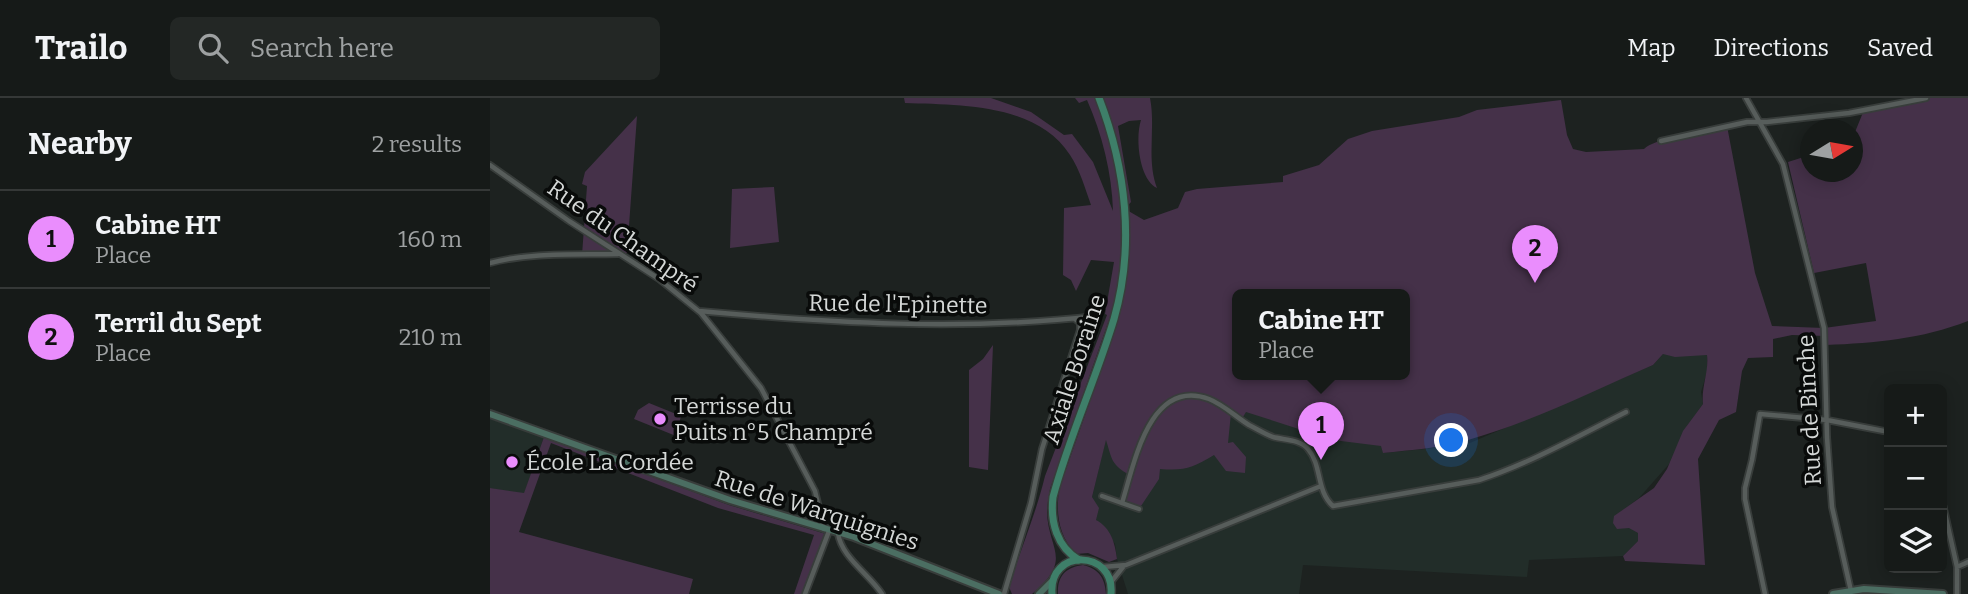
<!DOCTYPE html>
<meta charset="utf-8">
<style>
:root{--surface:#161a18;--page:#232725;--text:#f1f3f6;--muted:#9ea1a2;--line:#353837;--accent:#ea8dfd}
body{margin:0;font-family:Bitter,serif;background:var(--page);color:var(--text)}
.controls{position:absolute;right:21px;bottom:21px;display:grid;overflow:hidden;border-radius:10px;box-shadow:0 4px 18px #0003}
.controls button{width:63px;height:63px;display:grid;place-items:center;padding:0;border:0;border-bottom:2px solid var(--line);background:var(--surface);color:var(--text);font:35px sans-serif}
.compass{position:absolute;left:1310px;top:21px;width:63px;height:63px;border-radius:50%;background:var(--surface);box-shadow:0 4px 18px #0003;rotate:79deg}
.you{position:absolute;left:962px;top:343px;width:24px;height:24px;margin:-18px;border:5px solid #fff;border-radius:50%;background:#1a73e8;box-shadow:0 0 0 10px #1a73e833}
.badge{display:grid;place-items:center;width:46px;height:46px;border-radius:50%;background:var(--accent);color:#111;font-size:23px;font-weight:700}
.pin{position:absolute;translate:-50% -58px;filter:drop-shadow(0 2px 4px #0008)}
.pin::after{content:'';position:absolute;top:37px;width:24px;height:21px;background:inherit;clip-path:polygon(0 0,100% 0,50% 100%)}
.popup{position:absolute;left:742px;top:191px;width:178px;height:91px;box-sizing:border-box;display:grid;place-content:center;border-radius:10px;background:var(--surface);filter:drop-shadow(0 2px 5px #0005);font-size:23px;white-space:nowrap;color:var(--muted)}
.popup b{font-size:26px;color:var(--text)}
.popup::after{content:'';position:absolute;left:50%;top:100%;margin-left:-14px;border:14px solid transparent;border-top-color:var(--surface)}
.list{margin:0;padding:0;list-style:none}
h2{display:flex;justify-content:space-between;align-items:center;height:91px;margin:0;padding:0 28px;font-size:30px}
h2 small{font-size:23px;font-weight:400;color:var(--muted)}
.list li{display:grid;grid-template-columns:46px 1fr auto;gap:21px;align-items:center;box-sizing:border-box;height:98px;padding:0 28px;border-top:2px solid var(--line)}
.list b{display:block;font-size:26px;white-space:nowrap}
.list p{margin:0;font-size:23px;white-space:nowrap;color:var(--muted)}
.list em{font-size:23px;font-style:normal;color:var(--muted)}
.icon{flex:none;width:38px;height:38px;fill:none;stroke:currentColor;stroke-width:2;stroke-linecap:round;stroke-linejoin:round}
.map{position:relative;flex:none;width:1478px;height:496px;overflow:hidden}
header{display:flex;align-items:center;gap:42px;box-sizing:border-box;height:98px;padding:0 35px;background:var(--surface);border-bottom:2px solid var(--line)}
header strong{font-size:33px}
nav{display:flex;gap:38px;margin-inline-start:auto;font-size:24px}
.search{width:490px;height:63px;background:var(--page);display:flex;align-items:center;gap:18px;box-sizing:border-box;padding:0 24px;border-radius:10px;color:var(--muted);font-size:26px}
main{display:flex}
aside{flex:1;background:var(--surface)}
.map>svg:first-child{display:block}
.built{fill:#222d29}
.green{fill:#453149;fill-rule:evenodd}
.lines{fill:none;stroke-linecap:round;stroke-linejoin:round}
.street-casing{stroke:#383d3b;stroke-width:8}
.secondary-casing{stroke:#383d3b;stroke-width:10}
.primary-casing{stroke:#383d3b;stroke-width:10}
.street{stroke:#575d5b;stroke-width:4.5}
.secondary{stroke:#4b6e62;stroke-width:6}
.primary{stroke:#3e7f69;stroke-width:7}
.poi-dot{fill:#ea8dfd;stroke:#090b0a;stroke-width:2.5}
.labels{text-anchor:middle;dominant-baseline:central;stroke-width:7;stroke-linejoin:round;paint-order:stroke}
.street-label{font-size:23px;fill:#d5d8d7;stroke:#090b0a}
.poi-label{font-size:23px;fill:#d5d8d7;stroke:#090b0a;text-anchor:start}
</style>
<header>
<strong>Trailo</strong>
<div class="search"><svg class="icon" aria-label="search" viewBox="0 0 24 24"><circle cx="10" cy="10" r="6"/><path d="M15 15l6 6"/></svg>Search here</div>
<nav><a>Map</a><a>Directions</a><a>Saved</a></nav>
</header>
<main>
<aside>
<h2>Nearby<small>2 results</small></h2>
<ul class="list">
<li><span class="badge">1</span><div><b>Cabine HT</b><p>Place</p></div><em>160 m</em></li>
<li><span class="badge">2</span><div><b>Terril du Sept</b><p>Place</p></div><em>210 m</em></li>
</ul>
</aside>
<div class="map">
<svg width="1478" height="496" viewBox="0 0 1478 496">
<rect width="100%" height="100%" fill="#1d2220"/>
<path class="built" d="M1217 252V274L1211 294 1213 306 1197 328 1179 366 1149 400 1124 419 1148 435V443L1133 458 1039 462 1037 479 813 467 809 496H638L627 461 625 446 606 422 602 399 616 340 741 303 892 348 894 355 975 347 1163 267 1173 256Z
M0 321 54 339 34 396 0 390Z"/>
<path class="green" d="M414 0H501L541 14 574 37 582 36 603 64 623 113C622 75 612 36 597 2L589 5 585 0H660C666 30 656 61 667 90 649 81 645 40 651 22L639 23 628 28 641 104 635 111 654 122 688 110 695 94 707 91 793 84V78L829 67 858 41 882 33 969 19 987 12 1071 2 1077 37 1083 51 1096 54 1154 51C1164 40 1219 32 1237 28L1265 175 1282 228 1334 230 1386 223 1376 165 1324 175 1298 64 1320 57 1321 74H1363V39L1374 12 1436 0H1478V223C1432 241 1385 245 1336 247V238L1302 237 1283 241V259L1258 260 1252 273 1246 314 1229 322 1208 361 1215 467 1135 463 1133 458 1148 443V435L1139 430 1127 431 1123 425 1124 418 1164 390 1177 371 1193 333 1213 306C1211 289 1219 274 1217 257L1185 259 1173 256 1163 267C1103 293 1042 324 978 342 951 350 921 352 893 355L891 348 843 342 756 314 751 322 741 315 738 345 743 344 756 359 755 375 736 373 724 357C702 370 695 373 670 371L669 381 649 411 632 405 640 377C621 367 622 361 616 342L602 399 609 410 606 422C621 430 625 445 627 461L619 464 598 455 586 456C568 437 566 416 569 391L623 238 628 221 620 219 560 391C559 398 557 406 557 414 558 452 584 461 542 496H522L519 489C530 452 546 416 555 378L617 217 615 216 624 164 601 162 586 193 581 182 573 177 574 110 601 107C595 90 590 72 580 57 547 5 469 7 415 5ZM747 196H915V276H747Z
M147 18 137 155 92 157 97 88 92 86 95 74Z
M284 89 289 144 240 150 242 91Z
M503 247 498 372 479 369V272L493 261Z
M159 305 191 318 186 338 144 321 148 312Z
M54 339 239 407 336 436 312 496H304L324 437 228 410 61 345 29 434 203 481 199 496H0V390L34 395Z
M593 467C609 471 615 480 616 496H568C567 478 576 469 593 467Z"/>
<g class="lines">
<g class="street-casing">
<path id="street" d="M1256 0 1293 66 1334 230 1337 339 1342 409 1361 493
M1171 43 1257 24H1277L1359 15 1436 0
M0 67 79 123 169 181 211 215 271 290 325 393 334 431
M0 165C41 154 86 157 128 156
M209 213C342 225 474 233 607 218
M612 398 649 411
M1452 402 1467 469V496
M632 405C644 367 659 279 719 301 734 307 746 319 759 327 767 331 775 336 783 339 794 342 810 341 818 351 832 367 826 393 843 408L989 382C1041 365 1088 338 1136 314
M348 435C351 459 379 476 392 496
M613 469 636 467 831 388
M1467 469 1478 464
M621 484 633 469
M315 496 339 433
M514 496 541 405 552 351 590 232V225L585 221
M1275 496 1255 401V390L1262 362 1270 316 1337 322 1399 334"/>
</g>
<g class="secondary-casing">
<path id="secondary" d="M0 316 240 402 364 439 509 496
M549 496 563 482
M1343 496 1374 491 1453 496"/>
</g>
<g class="primary-casing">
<path id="primary" d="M589 462C567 449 560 424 563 399 579 339 606 281 624 221 645 148 636 70 609 0
M562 496C558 450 625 451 621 496"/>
</g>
<use href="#street" class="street"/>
<use href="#secondary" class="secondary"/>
<use href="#primary" class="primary"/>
</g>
<g class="poi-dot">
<circle cx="170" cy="321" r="7"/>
<circle cx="22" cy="364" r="7"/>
</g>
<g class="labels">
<g class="street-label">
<text transform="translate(133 138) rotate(35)">Rue du Champré</text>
<text transform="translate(408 206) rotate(1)">Rue de l'Epinette</text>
<text transform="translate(584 271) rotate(-72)">Axiale Boraine</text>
<text transform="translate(1319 312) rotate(-93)">Rue de Binche</text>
<text transform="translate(327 412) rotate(18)">Rue de Warquignies</text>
</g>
<g class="poi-label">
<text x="184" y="308">Terrisse du<tspan x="184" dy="26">Puits n°5 Champré</tspan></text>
<text x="36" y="364">École La Cordée</text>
</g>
</g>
</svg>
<div class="controls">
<button>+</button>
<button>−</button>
<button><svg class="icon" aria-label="layers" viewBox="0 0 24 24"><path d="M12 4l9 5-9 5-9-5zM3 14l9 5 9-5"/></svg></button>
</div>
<svg class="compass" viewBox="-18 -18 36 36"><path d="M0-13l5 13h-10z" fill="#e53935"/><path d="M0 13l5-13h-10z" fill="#9ea1a2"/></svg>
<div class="you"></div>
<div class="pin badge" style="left:831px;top:362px">1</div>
<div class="popup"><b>Cabine HT</b>Place</div>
<div class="pin badge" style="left:1045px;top:185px">2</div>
</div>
</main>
